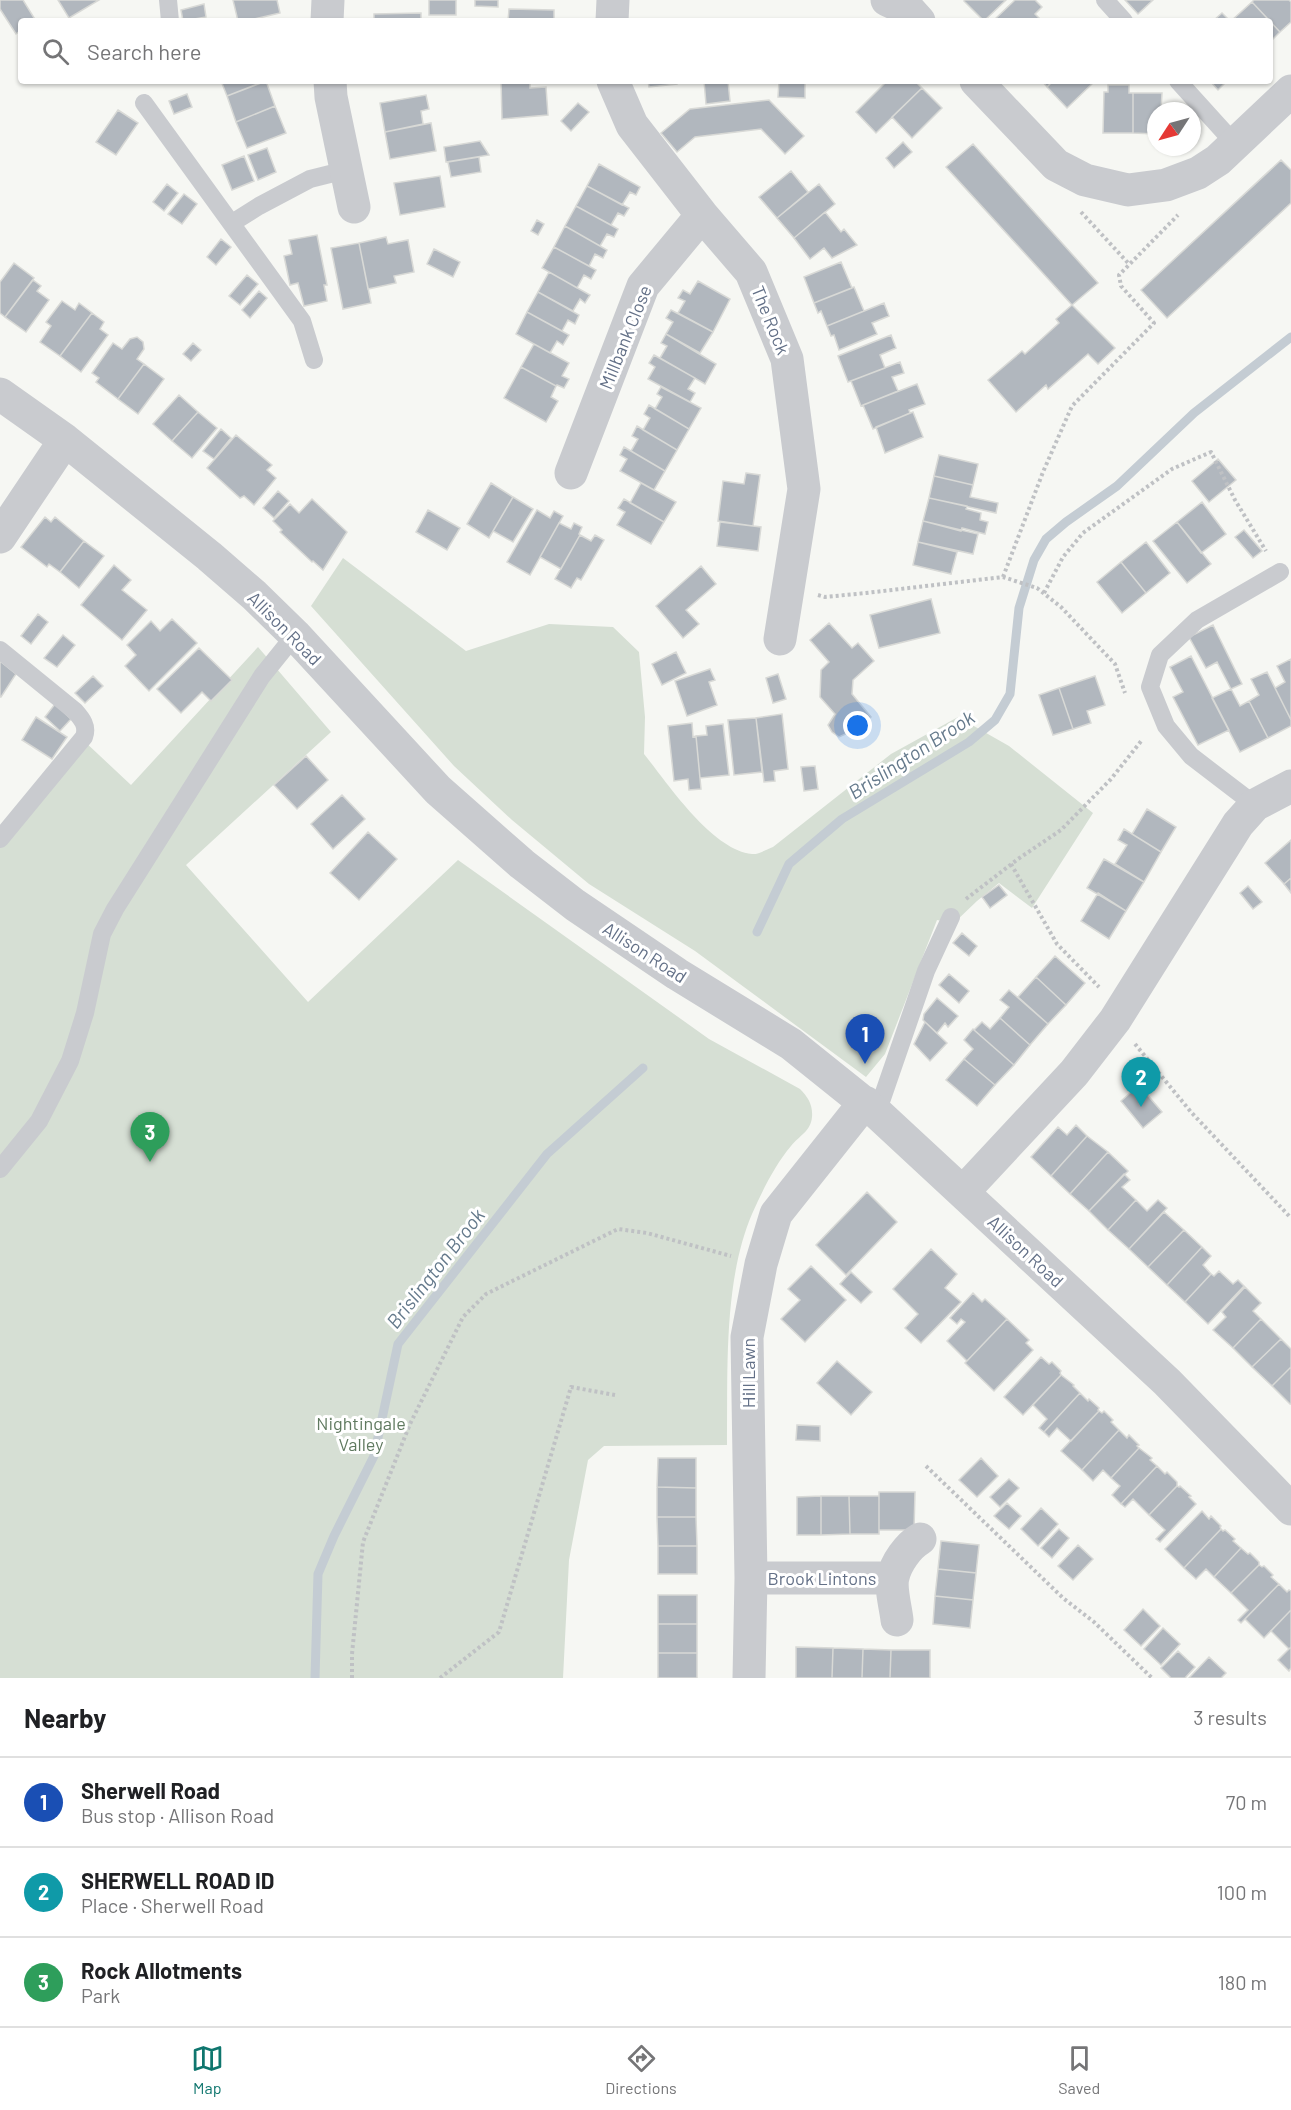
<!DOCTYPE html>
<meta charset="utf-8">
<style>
:root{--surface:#fff;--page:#f6f6f6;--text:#202124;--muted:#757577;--line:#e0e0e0;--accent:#0f766e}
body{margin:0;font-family:Barlow,sans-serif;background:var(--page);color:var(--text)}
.compass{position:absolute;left:1147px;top:102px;width:54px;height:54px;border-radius:50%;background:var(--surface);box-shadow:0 2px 4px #0004;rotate:234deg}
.you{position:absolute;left:858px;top:726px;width:21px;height:21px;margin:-15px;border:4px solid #fff;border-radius:50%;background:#1a73e8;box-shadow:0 0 0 9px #1a73e833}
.badge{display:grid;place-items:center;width:39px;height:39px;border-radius:50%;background:var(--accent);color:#fff;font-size:20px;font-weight:700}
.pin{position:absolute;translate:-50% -50px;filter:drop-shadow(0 2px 3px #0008)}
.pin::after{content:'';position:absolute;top:32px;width:21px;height:18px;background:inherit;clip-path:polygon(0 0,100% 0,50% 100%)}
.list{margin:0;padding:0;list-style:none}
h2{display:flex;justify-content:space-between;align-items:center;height:78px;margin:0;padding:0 24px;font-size:26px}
h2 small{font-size:20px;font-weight:400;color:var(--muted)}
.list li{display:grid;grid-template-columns:39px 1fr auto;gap:18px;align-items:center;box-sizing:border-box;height:90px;padding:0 24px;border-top:2px solid var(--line)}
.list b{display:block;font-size:22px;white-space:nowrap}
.list p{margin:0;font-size:20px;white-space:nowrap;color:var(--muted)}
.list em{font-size:20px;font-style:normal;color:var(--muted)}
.icon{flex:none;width:33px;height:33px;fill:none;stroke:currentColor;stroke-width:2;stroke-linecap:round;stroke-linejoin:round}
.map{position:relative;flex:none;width:1291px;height:1678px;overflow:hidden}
.search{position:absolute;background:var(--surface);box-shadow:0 2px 4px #0004;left:18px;right:18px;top:18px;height:66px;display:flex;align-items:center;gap:15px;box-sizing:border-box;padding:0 21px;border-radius:6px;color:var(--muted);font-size:22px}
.sheet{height:348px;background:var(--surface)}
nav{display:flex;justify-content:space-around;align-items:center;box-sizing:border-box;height:84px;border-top:2px solid var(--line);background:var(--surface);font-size:16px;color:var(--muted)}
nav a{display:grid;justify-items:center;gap:3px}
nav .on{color:var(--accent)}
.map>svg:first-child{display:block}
.green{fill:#d6dfd4}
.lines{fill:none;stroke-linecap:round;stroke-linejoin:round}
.stream{stroke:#c4ccd3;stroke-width:9}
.building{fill:#b1b7be;stroke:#d8d9d6;stroke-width:1.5}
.path{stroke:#bfc1c4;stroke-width:4;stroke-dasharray:3 3;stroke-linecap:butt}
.service{stroke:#c9cbcf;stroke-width:18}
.minor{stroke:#c9cbcf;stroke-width:33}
.labels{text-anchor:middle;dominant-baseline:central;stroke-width:6;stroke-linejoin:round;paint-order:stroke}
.street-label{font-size:18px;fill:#637087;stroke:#fff}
.park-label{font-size:18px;fill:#5f795f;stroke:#fff}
.water-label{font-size:20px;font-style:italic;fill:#64798b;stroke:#fff}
</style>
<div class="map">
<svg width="1291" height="1678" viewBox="0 0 1291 1678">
<rect width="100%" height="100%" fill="#f6f7f3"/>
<path class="green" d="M343 558 466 651 549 624 613 627 639 652 645 717 644 754C668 784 712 850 752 854 758 855 767 849 773 847L891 754 958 717 1009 746 1093 813 1032 908 999 883 977 901 954 923 937 920 885 1054 866 1077 695 951 589 884 512 820 454 766 311 606Z
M258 647 331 732 186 865 308 1002 458 860 709 1039 800 1089C808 1097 813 1105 812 1117 811 1131 799 1136 791 1146 775 1165 762 1191 752 1214 723 1282 728 1372 727 1445L604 1446 588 1460 569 1560 563 1678H0V844L83 740 131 785Z"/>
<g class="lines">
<path class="stream" d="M757 932 789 864 842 819 969 742 995 720 1010 694 1019 608 1034 560 1046 539 1066 522 1117 486 1194 413 1291 337
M315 1678 318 1574 334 1536 374 1456 398 1344 547 1154 643 1068"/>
</g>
<path class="building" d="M0 0H23L36 21H21V30L16 34 0 9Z
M58 0H99L69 18Z
M233 0H277L280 13 246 21H238Z
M429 0H456V15H429Z
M475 0H498V7L475 6Z
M965 0H1006L984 21 964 1Z
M1015 0H1035L1042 7 1035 14 1039 18 1036 21H993Z
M1125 0H1153L1138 14Z
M1254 0H1289L1291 2V22L1280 32 1252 2Z
M1252 2 1280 32 1270 42V21H1231Z
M204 4 206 17 183 21 181 10Z
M509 9 554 10V21H508Z
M421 13V21H374V14Z
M1222 13 1230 21H1213Z
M221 81H265L227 96Z
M266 81 275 106 236 122 227 96Z
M501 81H530V88L546 87 548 115 502 119Z
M648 81H677V84L649 87Z
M704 81H728L730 101 706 104Z
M779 81H805V98L778 97Z
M887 81H915L922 88 876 133 856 112Z
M1042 81H1053L1047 87Z
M1053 81H1095L1067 108 1047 87Z
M1210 81H1227L1218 90Z
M1108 85H1129V93H1133V133H1103L1104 92H1108Z
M922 88 942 108 912 138 892 117Z
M1133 93H1162L1161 111H1156V134L1133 133Z
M187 94 192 107 174 114 169 101Z
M426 95 429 109 421 111 423 124 385 132 380 103Z
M769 100 804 136 785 154 761 129 695 137 677 152 661 133 690 109Z
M578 103 589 112 571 131 561 121Z
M275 106 286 133 247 148 236 122Z
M118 110 138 123 116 155 96 142Z
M431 123 436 151 390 159 385 132Z
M480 141 489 155 446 162 444 147Z
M903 142 912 152 894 168 886 158Z
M973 144 1098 283 1072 305 946 167Z
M267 148 276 172 258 180 248 155Z
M244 156 254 181 232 190 222 165Z
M479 157 481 172 451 177 448 162Z
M1281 160 1291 170V203L1167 318 1141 290Z
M599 164 640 187 636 195 630 192 622 205 587 186Z
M791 171 808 192 777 218 759 197Z
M440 176 445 207 400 215 394 183Z
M167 184 178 193 164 211 153 202Z
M819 184 835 204 794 238 777 218Z
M587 186 629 208 624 216 618 213 611 225 576 206Z
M184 194 197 204 182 224 168 214Z
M576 206 618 229 614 237 607 234 600 246 565 226Z
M825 212 841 232 844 229 857 245 832 258 824 248 810 259 794 238Z
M537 220 544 224 538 235 531 231Z
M565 226 607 250 603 258 595 254 589 266 554 247Z
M317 235 327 285H324L327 301 304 306 298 283 290 285 284 256 292 254 289 240Z
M386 237 388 244 408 240 414 272 394 276 396 283 368 289 359 243Z
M221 239 231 247 216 265 207 257Z
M359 243 371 303 343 309 331 248Z
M554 247 596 270 591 279 584 275 577 288 542 268Z
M434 249 460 262 453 277 427 264Z
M841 262 852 288 814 303 804 277Z
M14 263 34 278 5 317 0 313V282Z
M549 272 590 295 585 303 580 299 573 311 538 292Z
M247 275 258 284 240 305 229 296Z
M33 280 41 286 37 291 49 300 26 332 5 317Z
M698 281 730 299 713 332 678 313 685 301 678 298 683 290 690 294Z
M854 287 864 311 827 326 821 311 818 313 814 303Z
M259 291 267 298 250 318 242 310Z
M538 292 579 315 575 324 568 320 562 331 527 312Z
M62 301 75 310 79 303 92 313 60 356 40 342 51 326 46 322Z
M884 303 889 316 872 323 877 334 839 350 834 335 831 336 827 326Z
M1072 305 1115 348 1098 364 1088 354 1048 389 1046 385 1016 412 988 380 1022 351 1025 354 1059 323 1056 319Z
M671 310 713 332 700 353 666 334 673 322 666 318Z
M527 312 569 335 563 345 557 341 550 353 516 334Z
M92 313 104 322 100 329 108 335 81 372 60 356Z
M666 334 716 364 705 384 660 358 667 346 661 343Z
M891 335 896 348 880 355 885 368 848 382 838 356Z
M137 337 143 342 144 349 137 359 144 364 118 399 96 382 99 378 92 373 113 343 122 349 130 339Z
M193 343 201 350 191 361 183 354Z
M534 344 569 363 562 376 569 379 564 388 557 385 556 386 521 367Z
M654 355 695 378 688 389 695 393 690 402 648 379 655 367 649 363Z
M900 362 904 373 892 377 898 391 861 406 851 381Z
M144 364 164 379 138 414 118 399Z
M521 367 556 386 551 397 558 401 546 422 504 398Z
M917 384 925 404 909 410 910 413 873 429 863 405Z
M661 387 701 408 689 429 655 409 662 397 657 394Z
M179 395 198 412 172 441 153 424Z
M649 405 689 429 677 450 643 430 650 418 644 414Z
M198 412 217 428 192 458 172 441Z
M913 412 923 437 885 453 876 427Z
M637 426 677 450 665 471 631 451 638 439 632 436Z
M221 429 231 438 214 459 203 451Z
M236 435 272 465 267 470 276 478 254 505 244 496 240 498 207 468Z
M624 447 665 471 654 490 620 471 627 459 620 455Z
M939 455 978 464 973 485 934 476Z
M1218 459 1236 480 1209 502 1192 481Z
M746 473 760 475 753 526 718 521 723 481 744 484Z
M934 476 973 485 970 497 998 503 996 513 929 498Z
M491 483 513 497 489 538 467 524Z
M641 483 676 502 664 522 630 503Z
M278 491 289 501 274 518 263 508Z
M513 497 533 509 513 542 493 531Z
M929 498 967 506 966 509 981 513 980 520 988 522 985 534 962 528 961 531 923 521Z
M312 499 347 532 323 570 313 561 312 562 280 532 282 530 273 521 290 504 299 513Z
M624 499 664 522 651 544 617 525 625 512 618 508Z
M1202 502 1226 534 1201 553 1177 522Z
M428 510 460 528 447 550 416 532Z
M537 510 550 518 554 511 563 516 530 575 507 562Z
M45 517 51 522 55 517 84 541 60 572 49 564 47 567 21 547Z
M923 521 978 534 973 554 918 542Z
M720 522 761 527 758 551 717 546Z
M1177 522 1211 564 1187 583 1153 541Z
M559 523 571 529 574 523 582 527 579 534 580 535 561 569 540 557Z
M1244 530 1262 551 1253 558 1235 537Z
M580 535 591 541 595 535 604 540 581 580 577 578 571 588 555 579Z
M84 541 104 556 79 588 60 572Z
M918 542 957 552 951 574 913 565Z
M1146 542 1170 573 1146 593 1121 562Z
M1121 562 1146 593 1122 613 1097 582Z
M114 565 131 580 122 590 147 610 122 640 81 605Z
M701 566 716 584 686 610 699 624 683 638 656 606Z
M931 599 940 633 879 648 870 615Z
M38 614 48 622 31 644 21 636Z
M172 619 197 643 149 691 125 666 136 655 127 645 151 621 160 631Z
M829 623 852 648 858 643 874 661 853 680 852 694 871 717 851 734 850 732 839 737 832 732 828 725 835 714 820 697 821 670 829 662 810 640Z
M1213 625 1242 684 1231 689 1217 662 1206 668 1189 637Z
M63 635 75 645 57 667 44 658Z
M199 648 232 680 211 701 202 692 181 713 157 689Z
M676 652 686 673 662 685 652 664Z
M1191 656 1229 730 1198 745 1173 697 1183 692 1170 667Z
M1291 659V720L1275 688 1285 682 1277 666Z
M0 661 16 674 1 697H0Z
M710 669 715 680 709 682 717 705 687 716 675 681Z
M1267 672 1291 720V726L1268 738 1249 701 1259 695 1251 679Z
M778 674 786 699 773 703 766 678Z
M93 676 103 686 85 703 75 693Z
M1095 676 1105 705 1087 711 1091 723 1073 729 1059 688Z
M1059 688 1073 729 1053 735 1039 695Z
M1231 689 1240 706 1249 701 1268 738 1240 752 1212 698Z
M55 704 71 719 60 731 45 717Z
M782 714 788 769 774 771 775 781 764 782 756 718Z
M36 717 67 737 52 759 22 740Z
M756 718 762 772 734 775 728 720Z
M692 723 693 737 696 736 701 789 689 790 688 779 674 781 668 726Z
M723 724 729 775 700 778 696 736 707 735 706 726Z
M306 756 328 780 297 809 274 785Z
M815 766 818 789 804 791 801 767Z
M342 795 365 819 333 849 311 824Z
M1147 809 1176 827 1161 852 1132 834Z
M1124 829 1161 852 1144 882 1115 864 1127 845 1118 840Z
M368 832 397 859 359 900 330 873Z
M1291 840V878L1284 884 1265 863Z
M1104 859 1144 882 1126 911 1087 888Z
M1291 878V893L1284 884Z
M999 885 1007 895 990 908 982 897Z
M1248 886 1262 902 1253 909 1240 893Z
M1098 893 1126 911 1109 939 1081 921Z
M962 933 977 946 969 956 953 943Z
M1055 956 1085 983 1066 1005 1036 977Z
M949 974 969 991 959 1003 939 985Z
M1036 977 1066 1005 1048 1024 1018 997Z
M1009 990 1048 1024 1030 1045 1000 1018 1009 1007 1000 1000Z
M937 998 958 1016 948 1027 945 1023 937 1033 923 1020 924 1014Z
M1000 1018 1030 1045 1014 1065 974 1030 982 1022 990 1029Z
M925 1022 947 1043 930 1061 914 1044Z
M973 1029 1014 1065 995 1085 964 1059 973 1049 964 1040Z
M964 1059 995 1085 977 1106 946 1080Z
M1139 1085 1162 1112 1143 1128 1121 1101Z
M1076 1125 1087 1136 1051 1176 1031 1157 1058 1127 1067 1135Z
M1087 1136 1108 1152 1070 1194 1051 1176Z
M1108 1152 1128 1171 1089 1211 1070 1194Z
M1124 1174 1130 1180 1122 1187 1136 1200 1108 1230 1089 1211Z
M867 1192 897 1222 846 1275 816 1245Z
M1136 1200 1147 1211 1158 1200 1167 1208 1129 1249 1108 1230Z
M1164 1212 1184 1230 1148 1267 1129 1249Z
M1184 1230 1202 1247 1167 1285 1148 1267Z
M1202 1247 1211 1256 1203 1265 1211 1274 1185 1302 1167 1285Z
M931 1249 957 1274 945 1288 961 1302 921 1343 905 1328 918 1314 893 1289Z
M811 1266 846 1300 805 1342 781 1319 800 1300 788 1289Z
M1219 1271 1233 1284 1238 1280 1244 1286 1208 1324 1185 1302 1211 1274 1214 1276Z
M851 1272 872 1292 861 1303 840 1284Z
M1245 1287 1261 1303 1253 1311 1261 1319 1233 1348 1213 1330 1226 1317 1222 1312Z
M973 1293 982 1302 985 1299 1007 1319 967 1361 947 1341 965 1322 961 1319 957 1324 950 1318Z
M1007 1319 1029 1340 1026 1343 1033 1350 994 1391 965 1363Z
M1261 1319 1281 1339 1252 1367 1233 1348Z
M1281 1339 1291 1349V1367L1272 1386 1252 1367Z
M1041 1357 1049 1364 1052 1362 1061 1371 1060 1373 1061 1375 1023 1415 1004 1397Z
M837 1361 872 1392 851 1415 817 1383Z
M1291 1367V1404H1290L1272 1386Z
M1061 1375 1074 1385 1073 1386 1080 1393 1044 1432 1039 1428 1047 1419 1033 1405Z
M1080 1393 1088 1401 1089 1399 1099 1408 1098 1410 1099 1411 1071 1441 1057 1428 1049 1437 1044 1432Z
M1099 1411 1102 1413 1104 1411 1113 1420 1111 1422 1119 1430 1082 1470 1061 1451Z
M797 1425 820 1426V1441L796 1440Z
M1119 1430 1127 1438 1129 1435 1139 1445 1137 1446 1139 1448 1111 1478 1103 1470 1093 1481 1082 1470Z
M1139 1448 1152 1458 1150 1460 1157 1466 1121 1504 1112 1495 1120 1486 1111 1478Z
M658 1458H696V1488L657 1487Z
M981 1458 998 1476 977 1497 959 1480Z
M1157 1466 1165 1474 1167 1472 1177 1482V1486L1149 1515 1133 1499 1125 1507 1121 1504Z
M1009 1479 1019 1488 1000 1507 990 1497Z
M1177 1486 1179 1487 1180 1486 1191 1496 1189 1497 1196 1504 1160 1542 1156 1539 1165 1530 1149 1515Z
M657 1487 696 1488V1517H657Z
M879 1492H915L914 1530H879Z
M821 1496H849L850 1534 821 1535Z
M821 1496V1535H797V1497Z
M849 1496H879V1534H850Z
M1007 1503 1021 1516 1009 1529 994 1516Z
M1041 1508 1058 1524 1038 1546 1021 1529Z
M1202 1511 1209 1519 1211 1516 1221 1526 1220 1527 1221 1529 1184 1568 1165 1549Z
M657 1517H696L697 1546H658Z
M1059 1529 1069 1538 1052 1558 1041 1548Z
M1221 1529 1223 1531 1225 1530 1235 1539 1233 1541 1241 1548 1214 1577 1206 1569 1196 1579 1184 1568Z
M941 1541 979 1545 976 1573 938 1569Z
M1078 1545 1093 1559 1073 1580 1058 1566Z
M658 1546H697V1574H658Z
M1241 1548 1248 1554 1250 1553 1259 1562V1565L1231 1593 1214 1577Z
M1259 1565 1262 1567 1264 1566 1273 1575 1271 1577 1279 1584 1241 1623 1238 1620 1248 1610 1231 1593Z
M938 1569 976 1573 973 1600 935 1596Z
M1279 1584 1287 1592 1289 1590 1291 1591V1610L1264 1638 1245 1619Z
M658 1595H697V1624H658Z
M935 1596 973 1600 970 1628 933 1624Z
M1143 1609 1160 1626 1141 1646 1124 1630Z
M1291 1610V1647L1289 1649 1271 1631Z
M658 1624H697V1653H658Z
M1163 1628 1180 1644 1161 1665 1144 1649Z
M796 1647 833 1648 832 1678H796Z
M1291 1647V1668L1289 1671 1278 1660Z
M833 1648 863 1649 862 1678H832Z
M863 1649 891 1650 890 1678H862Z
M891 1650H930V1678H890Z
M1178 1651 1195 1667 1185 1678H1171L1161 1668Z
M658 1653H697V1678H658Z
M1209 1657 1226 1673 1221 1678H1189Z"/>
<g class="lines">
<path class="path" d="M1081 212 1129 264
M1003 577 1043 472 1072 406 1154 323 1121 286 1119 275 1178 215
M1044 593 1063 557 1083 533 1172 469 1211 452 1235 500 1266 551
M818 595 825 597 866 593 1003 577 1037 588 1061 607 1115 664 1125 693
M1011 864 1057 944 1099 987
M966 899 1018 859 1061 830 1111 779 1142 740
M1135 1044 1191 1112 1291 1218
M926 1466 1063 1598 1094 1622 1152 1678
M352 1678V1654L363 1542 410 1424 463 1317 486 1294 618 1229 647 1233 731 1256
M440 1678 499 1632 571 1387 615 1395"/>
<path class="service" d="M168 0 170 21
M1105 0 1124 21
M1178 81 1235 144
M144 103 302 321 314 360
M232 223 259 206 310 179 346 170
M0 650 75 711C82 719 88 726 84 737L0 839
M1255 805 1191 756 1166 726 1150 687 1160 655 1197 620 1280 572
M877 1113 926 971 951 917
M0 1169 39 1121 70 1061 85 1013 102 934 115 909 262 676 295 635"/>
<path class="minor" d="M887 0 909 10 919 21
M327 21 328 0
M612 21 613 0
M330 81 331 97 354 207
M613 81 632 125 702 215 751 272 787 359 804 489 780 639
M976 81 1056 165 1085 180 1128 190 1166 185 1198 173 1218 160 1291 91
M0 394 65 440 209 556 254 595 295 635 438 790 522 864 575 905 677 974 791 1044 877 1113 1167 1382 1291 1509
M571 473 643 286 702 215
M0 537 65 440
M963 1192 1074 1073 1115 1020 1238 824 1255 805 1291 786
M751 1578H892
M897 1620C896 1609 890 1588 893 1577 896 1563 908 1546 920 1539
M749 1678 751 1578 747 1337 761 1264 776 1214 865 1102"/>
</g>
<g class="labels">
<g class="street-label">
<text transform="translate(771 320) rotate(68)">The Rock</text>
<text transform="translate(625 337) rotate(-68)">Millbank Close</text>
<text transform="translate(285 628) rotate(45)">Allison Road</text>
<text transform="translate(645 952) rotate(33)">Allison Road</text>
<text transform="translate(1026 1251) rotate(43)">Allison Road</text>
<text transform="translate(748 1373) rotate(-90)">Hill Lawn</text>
<text x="822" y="1578">Brook Lintons</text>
</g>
<g class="park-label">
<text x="361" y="1423">Nightingale<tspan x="361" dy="21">Valley</tspan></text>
</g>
<g class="water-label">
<text transform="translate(911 754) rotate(-33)">Brislington Brook</text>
<text transform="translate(435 1268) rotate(-52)">Brislington Brook</text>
</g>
</g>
</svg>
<svg class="compass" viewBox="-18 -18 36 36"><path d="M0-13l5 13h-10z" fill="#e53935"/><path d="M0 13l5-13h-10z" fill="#757577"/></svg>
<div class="you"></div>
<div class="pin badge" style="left:865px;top:1064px;background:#1a4fb4">1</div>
<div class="pin badge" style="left:1141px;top:1107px;background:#0f9aa8">2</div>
<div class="pin badge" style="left:150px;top:1162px;background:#2e9e5b">3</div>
<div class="search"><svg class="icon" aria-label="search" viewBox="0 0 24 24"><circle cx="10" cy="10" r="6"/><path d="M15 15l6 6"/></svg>Search here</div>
</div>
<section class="sheet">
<h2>Nearby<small>3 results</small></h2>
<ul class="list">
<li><span class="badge" style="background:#1a4fb4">1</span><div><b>Sherwell Road</b><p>Bus stop · Allison Road</p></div><em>70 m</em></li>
<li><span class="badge" style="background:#0f9aa8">2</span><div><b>SHERWELL ROAD ID</b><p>Place · Sherwell Road</p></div><em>100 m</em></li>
<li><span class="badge" style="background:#2e9e5b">3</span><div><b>Rock Allotments</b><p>Park</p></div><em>180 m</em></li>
</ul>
</section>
<nav>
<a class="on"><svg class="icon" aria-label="map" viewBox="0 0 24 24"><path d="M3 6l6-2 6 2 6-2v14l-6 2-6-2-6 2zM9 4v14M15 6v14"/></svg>Map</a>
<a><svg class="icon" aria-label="directions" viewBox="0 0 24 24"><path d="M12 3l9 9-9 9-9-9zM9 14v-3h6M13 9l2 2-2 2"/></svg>Directions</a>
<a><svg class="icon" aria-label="saved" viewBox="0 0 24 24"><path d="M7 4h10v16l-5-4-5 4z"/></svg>Saved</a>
</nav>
